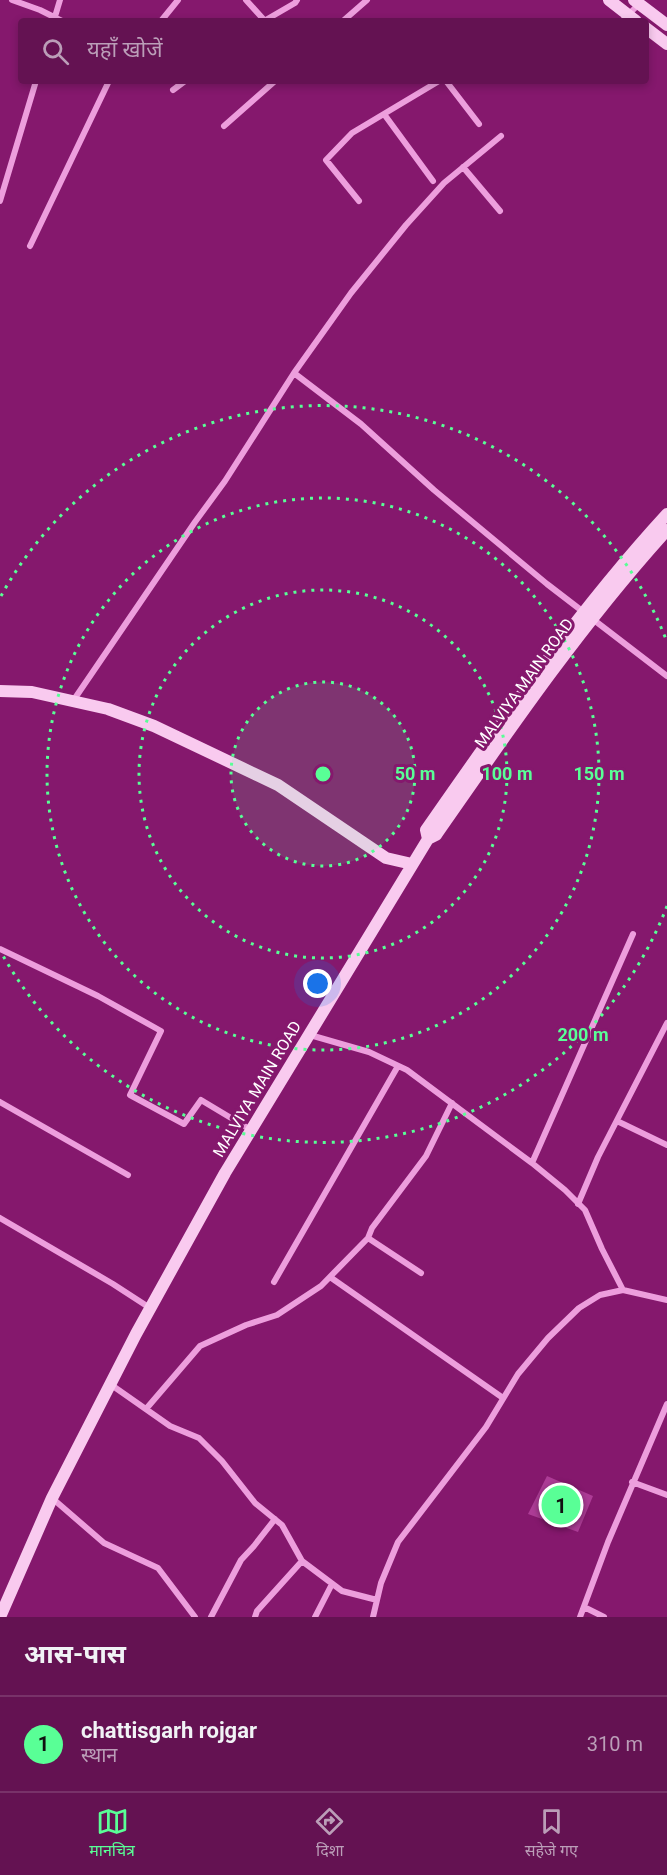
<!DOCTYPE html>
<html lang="hi">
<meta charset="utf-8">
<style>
:root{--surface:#641252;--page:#6c205c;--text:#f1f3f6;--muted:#bb9eb8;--line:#783269;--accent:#59ff96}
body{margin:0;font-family:Roboto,"Noto Sans Devanagari",sans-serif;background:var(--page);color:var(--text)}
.you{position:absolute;left:318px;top:984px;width:21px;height:21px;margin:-15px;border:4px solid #fff;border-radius:50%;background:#1a73e8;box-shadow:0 0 0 9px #1a73e833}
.badge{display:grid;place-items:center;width:39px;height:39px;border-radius:50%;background:var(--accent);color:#111;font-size:20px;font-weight:700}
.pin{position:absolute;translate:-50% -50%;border:3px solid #fff;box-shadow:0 2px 6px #0006}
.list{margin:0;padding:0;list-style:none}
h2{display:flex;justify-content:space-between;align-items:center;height:78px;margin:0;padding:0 24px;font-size:26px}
h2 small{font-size:20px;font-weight:400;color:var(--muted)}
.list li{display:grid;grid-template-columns:39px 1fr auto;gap:18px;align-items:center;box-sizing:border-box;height:96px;padding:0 24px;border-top:2px solid var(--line)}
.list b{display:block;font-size:22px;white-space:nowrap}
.list p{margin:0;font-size:20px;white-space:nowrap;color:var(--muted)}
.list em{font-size:20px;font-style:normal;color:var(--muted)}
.icon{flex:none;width:33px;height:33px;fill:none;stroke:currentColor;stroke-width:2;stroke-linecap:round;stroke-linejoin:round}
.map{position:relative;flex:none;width:667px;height:1617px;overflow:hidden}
.search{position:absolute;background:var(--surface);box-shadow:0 3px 9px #0003;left:18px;right:18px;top:18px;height:66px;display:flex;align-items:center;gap:15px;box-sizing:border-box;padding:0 21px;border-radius:6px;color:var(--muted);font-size:22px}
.sheet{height:174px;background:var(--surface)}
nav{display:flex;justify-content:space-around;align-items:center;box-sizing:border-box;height:84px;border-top:2px solid var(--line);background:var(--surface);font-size:16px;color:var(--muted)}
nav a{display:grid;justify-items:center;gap:3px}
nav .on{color:var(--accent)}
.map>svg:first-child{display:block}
.building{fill:#ad3c96}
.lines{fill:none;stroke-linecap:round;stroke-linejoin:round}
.street{stroke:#ed9edd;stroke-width:6}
.secondary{stroke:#f9caef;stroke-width:12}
.ring{fill:none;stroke:#59ff96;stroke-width:3;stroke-dasharray:3 6}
.labels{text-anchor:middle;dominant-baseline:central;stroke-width:6;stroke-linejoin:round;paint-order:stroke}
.street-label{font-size:16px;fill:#fff;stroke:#85186d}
.centre{fill:#59ff96;stroke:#85186d;stroke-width:3}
.ring-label{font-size:18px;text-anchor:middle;font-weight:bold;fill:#59ff96;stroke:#85186d;stroke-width:6;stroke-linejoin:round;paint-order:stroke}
</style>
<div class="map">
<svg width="667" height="1617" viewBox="0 0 667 1617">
<rect width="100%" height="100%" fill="#85186d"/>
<path class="building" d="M547 1476 593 1496 578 1532 528 1514Z"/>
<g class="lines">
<path class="street" d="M12 0 40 10 62 21
M246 0 265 21
M54 20 60 0
M161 21 178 0
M264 21 295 3 297 0
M343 21 367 0
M622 21 639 4
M446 81 479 124
M173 90 185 81
M384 114 433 181
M224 126 275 81
M463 167 500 211
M0 201 36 81
M359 201 326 160 352 133 439 81
M30 246 109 81
M294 373 361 424 434 490 547 584 667 676
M73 701 195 522 225 481 294 373 351 293 406 225 444 183 501 136
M0 949 98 996 161 1031 130 1095 184 1124 201 1100 251 1130
M310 1035 369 1052 407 1070 532 1163 565 1190 585 1210 602 1249 623 1290
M0 1102 128 1175
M617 1121 667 1145
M532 1163 633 934
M578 1204 598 1157 667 1023
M0 1218 113 1284 150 1308
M421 1273 368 1238 372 1228 426 1156 452 1103
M330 1277 503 1398
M274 1282 398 1066
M110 1384 170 1426 199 1438 222 1461 255 1503 282 1525 302 1561 342 1591 377 1600
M146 1409 200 1346 246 1325 277 1315 321 1286 368 1238
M632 1482 667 1495
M52 1498 104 1543 158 1568 195 1617
M584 1607 604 1617
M211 1617 241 1560 254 1546 275 1519
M255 1617 257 1611 302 1561
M315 1617 332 1584
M373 1617 381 1583 398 1542 486 1427 518 1374 548 1338 579 1308 600 1295 623 1290 667 1300
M580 1617 608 1542 667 1404"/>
<path class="secondary" d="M609 0 636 21
M634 0 667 25
M646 28 667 44
M0 691 32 692 108 709 154 726 278 785 386 858 412 864
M428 839 426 830C502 721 577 612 667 514
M0 1617 52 1498 136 1334 225 1173 428 839 436 835C509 730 581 625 667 530"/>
</g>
<circle cx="323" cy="774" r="92" fill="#59ff96" fill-opacity=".12"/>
<g class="ring">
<circle cx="323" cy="774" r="92"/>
<circle cx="323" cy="774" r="184"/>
<circle cx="323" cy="774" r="276"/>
<path d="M667 906A368 368 0 0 1 1 952M1 596A368 368 0 0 1 667 642"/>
</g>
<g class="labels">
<g class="street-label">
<text transform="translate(524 683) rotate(-54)">MALVIYA MAIN ROAD</text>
<text transform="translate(257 1089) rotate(-59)">MALVIYA MAIN ROAD</text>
</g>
</g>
<circle cx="323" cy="774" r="9" class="centre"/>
<g class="ring-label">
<text x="415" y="780">50 m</text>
<text x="507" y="780">100 m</text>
<text x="599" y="780">150 m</text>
<text x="583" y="1041">200 m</text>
</g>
</svg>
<div class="you"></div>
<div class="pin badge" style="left:561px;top:1505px">1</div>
<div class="search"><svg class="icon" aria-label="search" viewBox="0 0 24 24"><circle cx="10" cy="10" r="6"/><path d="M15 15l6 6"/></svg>यहाँ खोजें</div>
</div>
<section class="sheet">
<h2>आस-पास<small></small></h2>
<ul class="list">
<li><span class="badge">1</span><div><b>chattisgarh rojgar</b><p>स्थान</p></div><em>310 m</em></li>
</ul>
</section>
<nav>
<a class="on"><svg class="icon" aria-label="map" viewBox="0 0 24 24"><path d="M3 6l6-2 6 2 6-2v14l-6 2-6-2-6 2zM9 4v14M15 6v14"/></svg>मानचित्र</a>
<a><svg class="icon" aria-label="directions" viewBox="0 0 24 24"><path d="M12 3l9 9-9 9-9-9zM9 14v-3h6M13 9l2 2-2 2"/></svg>दिशा</a>
<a><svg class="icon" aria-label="saved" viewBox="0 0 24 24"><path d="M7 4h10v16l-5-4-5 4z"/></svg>सहेजे गए</a>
</nav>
